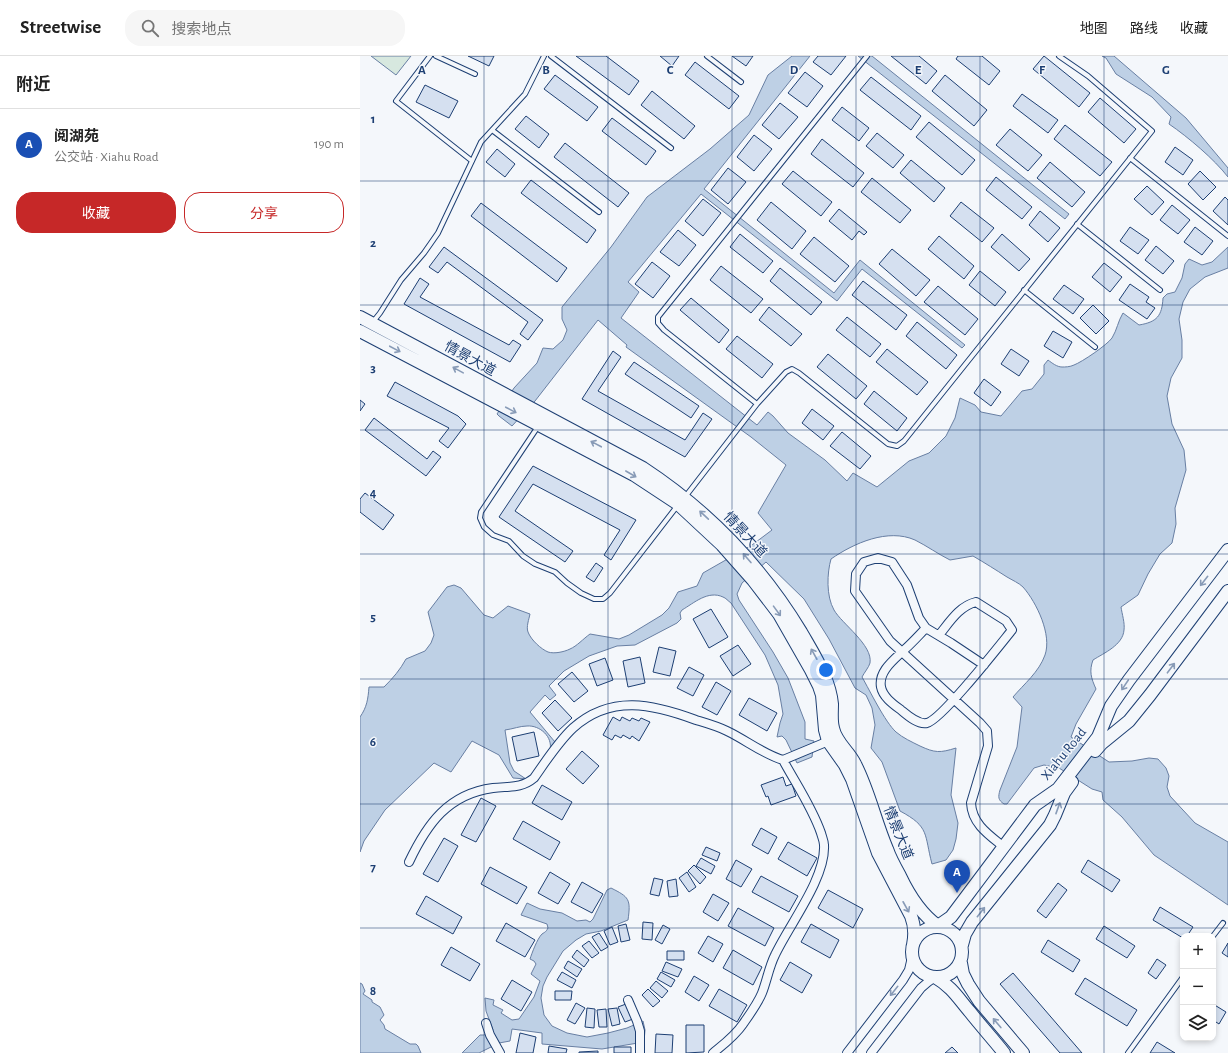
<!DOCTYPE html>
<html lang="zh">
<meta charset="utf-8">
<style>
:root{--surface:#fff;--page:#f6f6f6;--text:#222;--muted:#767676;--line:#e0e0e0;--accent:#c62828}
body{margin:0;font-family:"Alegreya Sans","Noto Sans SC",sans-serif;background:var(--page);color:var(--text)}
.controls{position:absolute;right:12px;bottom:12px;display:grid;overflow:hidden;border-radius:8px;box-shadow:0 2px 6px #0003}
.controls button{width:36px;height:36px;display:grid;place-items:center;padding:0;border:0;border-bottom:1px solid var(--line);background:var(--surface);color:var(--text);font:20px sans-serif}
.you{position:absolute;left:466px;top:614px;width:14px;height:14px;margin:-10px;border:3px solid #fff;border-radius:50%;background:#1a73e8;box-shadow:0 0 0 6px #1a73e833}
.badge{display:grid;place-items:center;width:26px;height:26px;border-radius:50%;background:var(--accent);color:#fff;font-size:13px;font-weight:700}
.pin{position:absolute;translate:-50% -33px;filter:drop-shadow(0 1px 2px #0008)}
.pin::after{content:'';position:absolute;top:21px;width:14px;height:12px;background:inherit;clip-path:polygon(0 0,100% 0,50% 100%)}
.list{margin:0;padding:0;list-style:none}
h2{display:flex;justify-content:space-between;align-items:center;height:52px;margin:0;padding:0 16px;font-size:17px}
h2 small{font-size:13px;font-weight:400;color:var(--muted)}
.list li{display:grid;grid-template-columns:26px 1fr auto;gap:12px;align-items:center;box-sizing:border-box;height:72px;padding:0 16px;border-top:1px solid var(--line)}
.list b{display:block;font-size:15px;white-space:nowrap}
.list p{margin:0;font-size:13px;white-space:nowrap;color:var(--muted)}
.list em{font-size:13px;font-style:normal;color:var(--muted)}
.actions{display:flex;gap:8px;padding:12px 16px}
.actions a{flex:1;padding:9px 0;border:1px solid var(--accent);border-radius:16px;text-align:center;font-size:14px;color:var(--accent)}
.actions .main{background:var(--accent);color:#fff}
.icon{flex:none;width:22px;height:22px;fill:none;stroke:currentColor;stroke-width:2;stroke-linecap:round;stroke-linejoin:round}
.map{position:relative;flex:none;width:868px;height:997px;overflow:hidden}
header{display:flex;align-items:center;gap:24px;box-sizing:border-box;height:56px;padding:0 20px;background:var(--surface);border-bottom:1px solid var(--line)}
header strong{font-size:19px}
nav{display:flex;gap:22px;margin-inline-start:auto;font-size:14px}
.search{width:280px;height:36px;background:var(--page);display:flex;align-items:center;gap:10px;box-sizing:border-box;padding:0 14px;border-radius:16px;color:var(--muted);font-size:15px}
main{display:flex}
aside{flex:1;background:var(--surface)}
.map>svg:first-child{display:block}
.green{fill:#d7e8df;stroke:#687fa3}
.water{fill:#bed0e5;stroke:#687fa3}
.building{fill:#d5e0f0;stroke:#1d3f73}
.lines{fill:none;stroke-linecap:round;stroke-linejoin:round}
.lane-casing{stroke:#1d3f73;stroke-width:6}
.street-casing{stroke:#1d3f73;stroke-width:10}
.secondary-casing{stroke:#1d3f73;stroke-width:14}
.lane{stroke:#f4f7fb;stroke-width:4}
.street{stroke:#f4f7fb;stroke-width:8}
.secondary{stroke:#f4f7fb;stroke-width:12}
.oneway{stroke:#889bb7}
.grid{fill:none;stroke:#1d3f73;stroke-width:1;stroke-opacity:0.55}
.labels{text-anchor:middle;dominant-baseline:central;stroke-width:3;stroke-linejoin:round;paint-order:stroke}
.street-label{font-size:14px;fill:#1d3f73;stroke:#f4f7fb}
.grid-label{font-size:13px;text-anchor:middle;font-weight:bold;fill:#1d3f73;stroke:#f4f7fb;stroke-width:3;stroke-linejoin:round;paint-order:stroke}
</style>
<header>
<strong>Streetwise</strong>
<div class="search"><svg class="icon" aria-label="search" viewBox="0 0 24 24"><circle cx="10" cy="10" r="6"/><path d="M15 15l6 6"/></svg>搜索地点</div>
<nav><a>地图</a><a>路线</a><a>收藏</a></nav>
</header>
<main>
<aside>
<h2>附近<small></small></h2>
<ul class="list">
<li><span class="badge" style="background:#1a4fb4">A</span><div><b>阅湖苑</b><p>公交站 · Xiahu Road</p></div><em>190 m</em></li>
</ul>
<div class="actions"><a class="main">收藏</a><a>分享</a></div>
</aside>
<div class="map">
<svg width="868" height="997" viewBox="0 0 868 997">
<rect width="100%" height="100%" fill="#f4f7fb"/>
<path class="green" d="M11 0H51L36 19Z"/>
<path class="water" d="M432 0H450L344 133 474 237 500 204 605 289 602 292 502 213 477 245 341 138 268 226 279 236 261 262 397 369 408 356 413 360 428 377 465 404 487 425 493 417 517 431 549 405 569 397 586 380 595 362 600 342 615 349 621 356 641 360 662 335 672 333 684 318V309L688 304C692 307 697 311 702 311 705 311 710 311 714 309 722 306 747 289 752 282 757 274 758 265 763 257L779 269C797 266 802 260 803 242L807 238 815 236 822 222 825 208 829 203 842 209 852 206 868 191V212L845 221 830 233 823 246 819 263 822 284V302L811 322 807 340 812 368 824 394 826 414 815 452 816 468 812 487 800 498 788 518 778 539 761 551C762 558 765 567 764 574 763 589 744 597 733 604 729 615 731 622 736 633L716 668 711 681 749 706 772 705 789 702 798 703 806 712 809 720 807 731 810 740 835 767 868 786V849L794 799 762 761 743 744 742 736 732 733 699 712 684 709 674 712 647 748H644C638 744 638 741 640 734L657 691 662 651 653 641C664 628 679 616 685 599 692 579 677 547 663 531 659 527 652 524 647 521 636 514 625 507 613 500L590 504C578 498 567 490 555 484 528 472 494 487 471 503 467 517 466 540 474 554 482 568 513 589 510 607 509 611 504 617 502 621 510 635 525 666 536 676 543 682 552 686 560 690 575 697 580 697 596 692L591 739 598 767 596 783 593 794 586 804 572 808C564 778 570 771 540 755L522 706 511 692 515 669 512 652 506 639 495 632 469 583 444 543 406 506 382 527 377 538 379 544 413 596 428 622 445 666V683L454 685 452 701 437 707 426 684 422 680 417 681 420 667 423 658 418 629 405 599 371 547C368 545 366 542 363 541 348 534 334 547 322 554L320 557 321 563 317 567 275 589 257 590 229 600 204 615 189 630 196 639 190 644 185 639 170 656 195 686 190 694C193 681 180 669 167 670 160 670 153 673 145 674L150 707 154 715 166 723 153 722 139 699 112 685 91 716 74 707 25 754 4 785 0 796V661C7 651 8 643 9 631H24C33 622 40 614 46 603L65 595 71 587 74 579 68 556 87 531 94 529 101 532 124 559 133 562 148 550 170 558C169 563 166 571 168 576 171 584 181 593 188 596 194 598 204 596 210 593 217 590 223 583 230 578L259 583 269 579 302 559 309 552 318 536 337 530 343 517 392 489 412 474 398 457 426 409 391 381 266 291 267 289 238 264 175 345 152 370 139 360 137 358 154 332 177 307 183 292 193 293 203 284 207 274 202 263V251L251 191 287 141 350 93 389 59 408 19Z
M498 0H512L709 158 705 163Z
M742 0H754L826 62 868 112V121C854 103 828 81 809 68L811 61 792 41 756 18 746 2Z
M251 832C269 841 271 843 268 864L241 875 226 878 216 884 203 895 187 921 183 930 181 942 184 959 192 970 207 977 227 981 248 977 267 972 283 965 285 974 284 986 242 993 182 988V977L152 973 150 985 139 987 119 997H102L120 979H124L133 974 126 955 125 942 134 944 133 949 143 954 141 957 152 964 159 963 174 941 180 925 171 918 176 908 174 905 170 903C172 897 177 883 182 878 185 876 186 876 188 872L187 868 161 859 167 847 180 853 202 857 217 865 226 864 230 866 233 863 247 834Z
M0 927 2 928 5 935 3 938 12 944V946L20 951 24 959 20 964 24 969 25 973 50 988H56L58 990 61 997H0Z"/>
<path class="building" d="M108 0H134L129 10Z
M216 0H246L279 25 269 39Z
M300 0H319L312 10Z
M372 0H393L386 10Z
M458 0H486L471 19 453 6Z
M531 0H559L577 15 566 28Z
M598 0H622L640 15 629 29 596 3Z
M684 0 730 37 719 51 673 13Z
M335 6 379 40 369 53 325 19Z
M445 16 463 30 447 51 428 37Z
M195 19 238 51 227 65 184 33Z
M585 19 627 54 614 70 572 35Z
M511 21 561 60 551 74 500 34Z
M65 29 98 45 89 62 56 46Z
M292 35 335 70 324 83 281 49Z
M662 38 698 64 688 77 653 50Z
M740 42 776 73 764 87 728 56Z
M420 47 438 61 419 83 402 69Z
M482 51 509 72 499 85 472 64Z
M166 60 189 78 179 92 155 73Z
M252 62 296 95 286 109 242 75Z
M569 66 615 104 602 119 556 81Z
M705 69 752 106 740 120 694 83Z
M650 73 682 99 668 115 636 89Z
M517 77 544 99 533 112 506 90Z
M394 79 412 93 394 115 377 101Z
M462 83 504 117 493 131 451 98Z
M205 87 269 137 258 151 194 101Z
M815 91 833 104 823 119 805 106Z
M137 93 155 108 145 121 126 106Z
M551 104 585 132 574 146 540 117Z
M690 106 725 136 712 151 677 122Z
M368 112 386 126 368 148 351 134Z
M433 115 472 146 461 160 422 128Z
M840 115 856 131 843 144 828 128Z
M636 121 672 151 662 163 626 134Z
M512 122 551 154 540 167 501 136Z
M171 124 236 174 227 187 161 137Z
M787 130 804 146 792 159 774 143Z
M865 141 868 144V169L853 155Z
M343 143 361 157 343 180 325 165Z
M411 146 446 175 432 193 397 164Z
M601 146 634 172 622 186 590 160Z
M121 147 207 212 197 226 111 160Z
M812 149 830 164 818 178 800 164Z
M479 153 507 176 504 179 499 175 492 184 469 165Z
M680 155 700 172 688 186 669 169Z
M770 171 789 184 778 198 760 185Z
M835 171 853 185 842 199 824 186Z
M318 174 336 189 319 210 300 196Z
M380 178 413 205 403 217 370 191Z
M642 178 670 203 659 215 631 191Z
M579 180 614 210 604 223 568 193Z
M454 181 489 210 475 226 440 198Z
M796 190 814 205 803 218 785 204Z
M84 191 183 264 168 284 160 278 168 266 87 206 78 217 69 211Z
M532 193 570 224 556 240 519 208Z
M292 206 310 220 293 242 275 228Z
M744 207 762 221 750 236 732 221Z
M361 210 403 243 391 257 350 224Z
M420 212 462 246 451 259 410 225Z
M620 215 646 236 635 250 609 229Z
M60 222 69 228 60 241 149 289 153 284 161 289 150 306 44 248Z
M503 225 547 259 536 274 492 239Z
M770 228 789 241 786 246 795 252 787 263 759 244Z
M704 229 724 243 713 258 693 243Z
M578 230 618 263 605 279 564 246Z
M331 242 369 274 359 287 320 254Z
M733 249 749 265 736 278 720 262Z
M409 251 442 278 431 290 399 264Z
M487 261 521 288 510 301 476 274Z
M557 266 597 299 586 313 546 280Z
M693 275 712 286 703 302 684 290Z
M377 280 413 308 402 322 366 293Z
M527 293 568 326 557 339 516 306Z
M651 293 669 305 659 320 641 308Z
M253 295 261 301 238 335 325 384 343 357 352 363 325 401 222 343Z
M468 298 507 330 496 343 457 311Z
M274 306 339 350 331 362 265 318Z
M624 323 641 336 631 350 614 337Z
M35 326 98 360 106 368 88 392 79 385 89 372 27 340Z
M514 335 547 362 537 375 504 348Z
M0 344 5 348 0 355Z
M452 353 474 370 463 384 442 367Z
M14 362 67 403 73 395 81 401 66 420 5 374Z
M482 376 511 400 500 413 470 390Z
M173 410 276 464 251 504 244 499 260 474 173 428 155 455 213 495 205 506 139 461Z
M5 437 34 459 23 474 0 456V443Z
M236 507 243 512 234 526 226 521Z
M351 553 368 581 349 592 333 563Z
M378 589 391 608 373 620 360 600Z
M299 591 316 595 310 620 293 616Z
M280 601 285 627 268 631 263 605Z
M245 602 253 624 237 630 229 608Z
M329 611 344 619 333 640 317 632Z
M212 616 228 635 214 646 198 628Z
M356 626 371 635 357 659 342 651Z
M389 642 417 657 407 675 379 659Z
M195 644 212 662 198 675 182 657Z
M253 661 260 665 262 661 270 665 272 662 279 665 281 662 290 666 279 685 272 680 270 683 263 679 261 682 255 679 252 684 243 679Z
M174 676 179 700 157 705 152 681Z
M222 695 239 710 223 728 206 713Z
M423 721 426 730 432 728 436 740 411 749 408 740 406 741 401 729Z
M182 729 212 746 202 764 172 747Z
M121 742 136 750 116 786 101 779Z
M163 765 200 786 190 804 153 783Z
M401 772 417 781 408 798 392 789Z
M84 782 98 790 78 826 63 818Z
M428 786 457 802 447 820 418 803Z
M346 791 360 797 357 805 342 799Z
M341 802 355 810 351 818 336 810Z
M376 804 392 813 381 831 366 823Z
M728 804 760 824 752 836 721 816Z
M334 809 346 821 340 828 328 815Z
M130 811 167 831 157 848 121 828Z
M190 816 210 828 198 848 178 837Z
M327 816 336 831 329 836 319 822Z
M401 820 438 840 429 856 392 836Z
M294 822 303 824 299 840 290 838Z
M316 823 318 840 309 841 307 825Z
M222 826 243 838 232 857 211 846Z
M698 827 707 834 686 862 677 855Z
M468 834 503 853 493 872 458 852Z
M353 838 369 847 358 865 343 856Z
M66 840 102 861 93 878 56 858Z
M800 851 833 871 827 880H823V882L793 864Z
M378 852 414 872 405 890 368 870Z
M283 866 293 867 292 884 282 883Z
M146 867 175 884 165 901 136 885Z
M266 868 270 884 261 886 258 870Z
M451 868 479 884 470 902 441 886Z
M303 869 310 873 302 888 295 884Z
M744 870 775 890 767 902 736 883Z
M252 871 258 886 250 889 244 875Z
M239 877 248 891 241 895 232 881Z
M348 880 363 888 353 906 338 897Z
M688 884 720 904 713 916 681 896Z
M229 885 239 897 232 902 222 890Z
M868 887V901L862 897Z
M91 891 120 908 110 925 81 909Z
M217 894 229 904 224 911 212 901Z
M373 894 402 911 393 929 363 912Z
M307 895H324V904H307Z
M797 903 806 909 796 923 788 917Z
M208 905 222 913 217 921 204 912Z
M306 906 322 913 318 921 302 915Z
M430 906 452 919 442 937 420 924Z
M202 916 216 924 212 932 197 924Z
M301 916 315 924 311 931 297 923Z
M653 917 722 997H700L640 928Z
M334 920 349 929 339 945 325 936Z
M725 922 777 954 767 970 715 938Z
M152 924 172 936 161 955 141 943Z
M296 925 308 935 302 942 290 932Z
M288 933 300 945 293 951 282 939Z
M359 933 387 949 377 966 349 950Z
M195 935H212L211 944H195Z
M216 947 225 952 215 968 207 964Z
M266 948 273 963 265 966 258 951Z
M853 948 866 956 859 968 853 964Z
M227 952 235 953 234 972 225 971Z
M257 952 260 968 252 970 248 953Z
M246 953 247 971H239L237 954Z
M326 969H344V996L326 997Z
M160 977 176 981 173 997H156Z
M296 978 313 979 312 997H295Z
M797 986 815 997H790Z
M189 990 207 993 206 997H188Z
M254 991H271V997H254Z
M592 991 598 997H585Z
M238 995V997H219V996Z"/>
<g class="lines">
<g class="lane-casing">
<path id="lane" d="M70 0 36 45 112 105
M76 0 115 18
M191 0 311 92
M347 0 381 26
M507 0 298 261V267L304 274 397 348 426 316 432 313 439 317 528 388 537 390 544 385 792 75 728 20 699 0
M132 74 239 156
M770 102 868 180
M717 168 800 234
M664 234 735 291
M12 267 20 257 41 224 64 197 78 177 121 86 165 38 184 0
M179 369 121 456 120 462 124 471 133 479 149 485 163 500 175 508 195 516 207 527 221 537 234 543H243L250 537 318 449
M325 441 397 348
M853 880 863 867
M768 997 823 921"/>
</g>
<g class="street-casing">
<path id="street" d="M566 572C559 579 552 587 544 594 535 603 518 615 521 631 523 641 533 648 541 654 547 659 558 669 567 667 582 663 639 590 652 574L646 565 616 546C599 550 589 567 579 579
M624 609 591 587 566 572 559 562 547 529 532 506 518 502 504 506 496 518 495 535 530 585 620 667 627 675 628 690 611 747C612 768 629 779 644 791
M49 806C67 768 88 738 133 732 148 730 161 733 174 722 186 705 198 686 213 672 251 638 293 648 336 664 346 667 357 670 367 675 386 684 403 698 423 704L471 684
M268 944 277 965 280 975V997
M126 967 130 979 140 997
M353 997C364 988 375 980 383 968 390 958 398 947 402 937 407 924 409 911 415 899 429 869 466 822 464 789 464 785 462 781 461 777 452 751 436 728 423 704
M487 997 543 924 549 914 552 901
M511 997 561 932 568 926 575 921"/>
</g>
<g class="secondary-casing">
<path id="secondary" d="M0 261 283 412C347 454 401 510 441 576 449 590 458 604 464 619 468 628 471 638 472 648 472 656 471 665 473 672 476 687 489 695 495 708 509 735 515 765 527 793 530 802 535 811 540 820 549 839 561 858 578 870
M0 275 274 419 318 448 362 489 393 524 419 558 451 614 459 630 462 639 465 674 468 685 485 709 492 723 518 797 551 860C555 870 555 879 553 889
M735 695 742 687 769 665 790 639 868 535
M578 870 591 861 675 749 698 733 738 681 751 650 769 624 868 494
M552 896a25 25 0 1 1 50 0a25 25 0 1 1-50 0Z
M602 889 605 878 612 866 690 769 695 759 704 737 712 726
M601 907 603 918 608 928 619 945 663 997
M575 921C592 931 598 942 610 956 621 970 633 983 644 997"/>
</g>
<use href="#lane" class="lane"/>
<use href="#street" class="street"/>
<use href="#secondary" class="secondary"/>
</g>
<defs><path id="oneway-shaft" d="M-6 0H5M1.5-3L5.5 0L1.5 3" fill="none" stroke-width="1.6" stroke-linecap="round" stroke-linejoin="round"/></defs>
<g class="oneway">
<use href="#oneway-shaft" transform="translate(35 293) rotate(28)"/>
<use href="#oneway-shaft" transform="translate(98 314) rotate(-151)"/>
<use href="#oneway-shaft" transform="translate(151 354) rotate(28)"/>
<use href="#oneway-shaft" transform="translate(236 388) rotate(-152)"/>
<use href="#oneway-shaft" transform="translate(271 418) rotate(30)"/>
<use href="#oneway-shaft" transform="translate(344 459) rotate(-137)"/>
<use href="#oneway-shaft" transform="translate(387 502) rotate(-131)"/>
<use href="#oneway-shaft" transform="translate(844 525) rotate(128)"/>
<use href="#oneway-shaft" transform="translate(417 555) rotate(54)"/>
<use href="#oneway-shaft" transform="translate(454 598) rotate(-119)"/>
<use href="#oneway-shaft" transform="translate(811 612) rotate(-53)"/>
<use href="#oneway-shaft" transform="translate(765 629) rotate(124)"/>
<use href="#oneway-shaft" transform="translate(698 752) rotate(-70)"/>
<use href="#oneway-shaft" transform="translate(546 851) rotate(61)"/>
<use href="#oneway-shaft" transform="translate(621 856) rotate(-52)"/>
<use href="#oneway-shaft" transform="translate(534 935) rotate(129)"/>
<use href="#oneway-shaft" transform="translate(637 967) rotate(-130)"/>
</g>
<path class="grid" d="M124 0V997M248 0V997M372 0V997M496 0V997M620 0V997M744 0V997M0 125H868M0 249H868M0 374H868M0 498H868M0 623H868M0 748H868M0 872H868"/>
<g class="labels">
<g class="street-label">
<text transform="translate(110 303) rotate(29)">情景大道</text>
<text transform="translate(385 479) rotate(47)">情景大道</text>
<text transform="translate(704 698) rotate(-51)">Xiahu Road</text>
<text transform="translate(538 777) rotate(68)">情景大道</text>
</g>
</g>
<g class="grid-label">
<text x="62" y="18">A</text>
<text x="186" y="18">B</text>
<text x="310" y="18">C</text>
<text x="434" y="18">D</text>
<text x="558" y="18">E</text>
<text x="682" y="18">F</text>
<text x="806" y="18">G</text>
<text x="13" y="67">1</text>
<text x="13" y="191">2</text>
<text x="13" y="316">3</text>
<text x="13" y="441">4</text>
<text x="13" y="565">5</text>
<text x="13" y="690">6</text>
<text x="13" y="815">7</text>
<text x="13" y="939">8</text>
</g>
</svg>
<div class="controls">
<button>+</button>
<button>−</button>
<button><svg class="icon" aria-label="layers" viewBox="0 0 24 24"><path d="M12 4l9 5-9 5-9-5zM3 14l9 5 9-5"/></svg></button>
</div>
<div class="you"></div>
<div class="pin badge" style="left:597px;top:837px;background:#1a4fb4">A</div>
</div>
</main>
